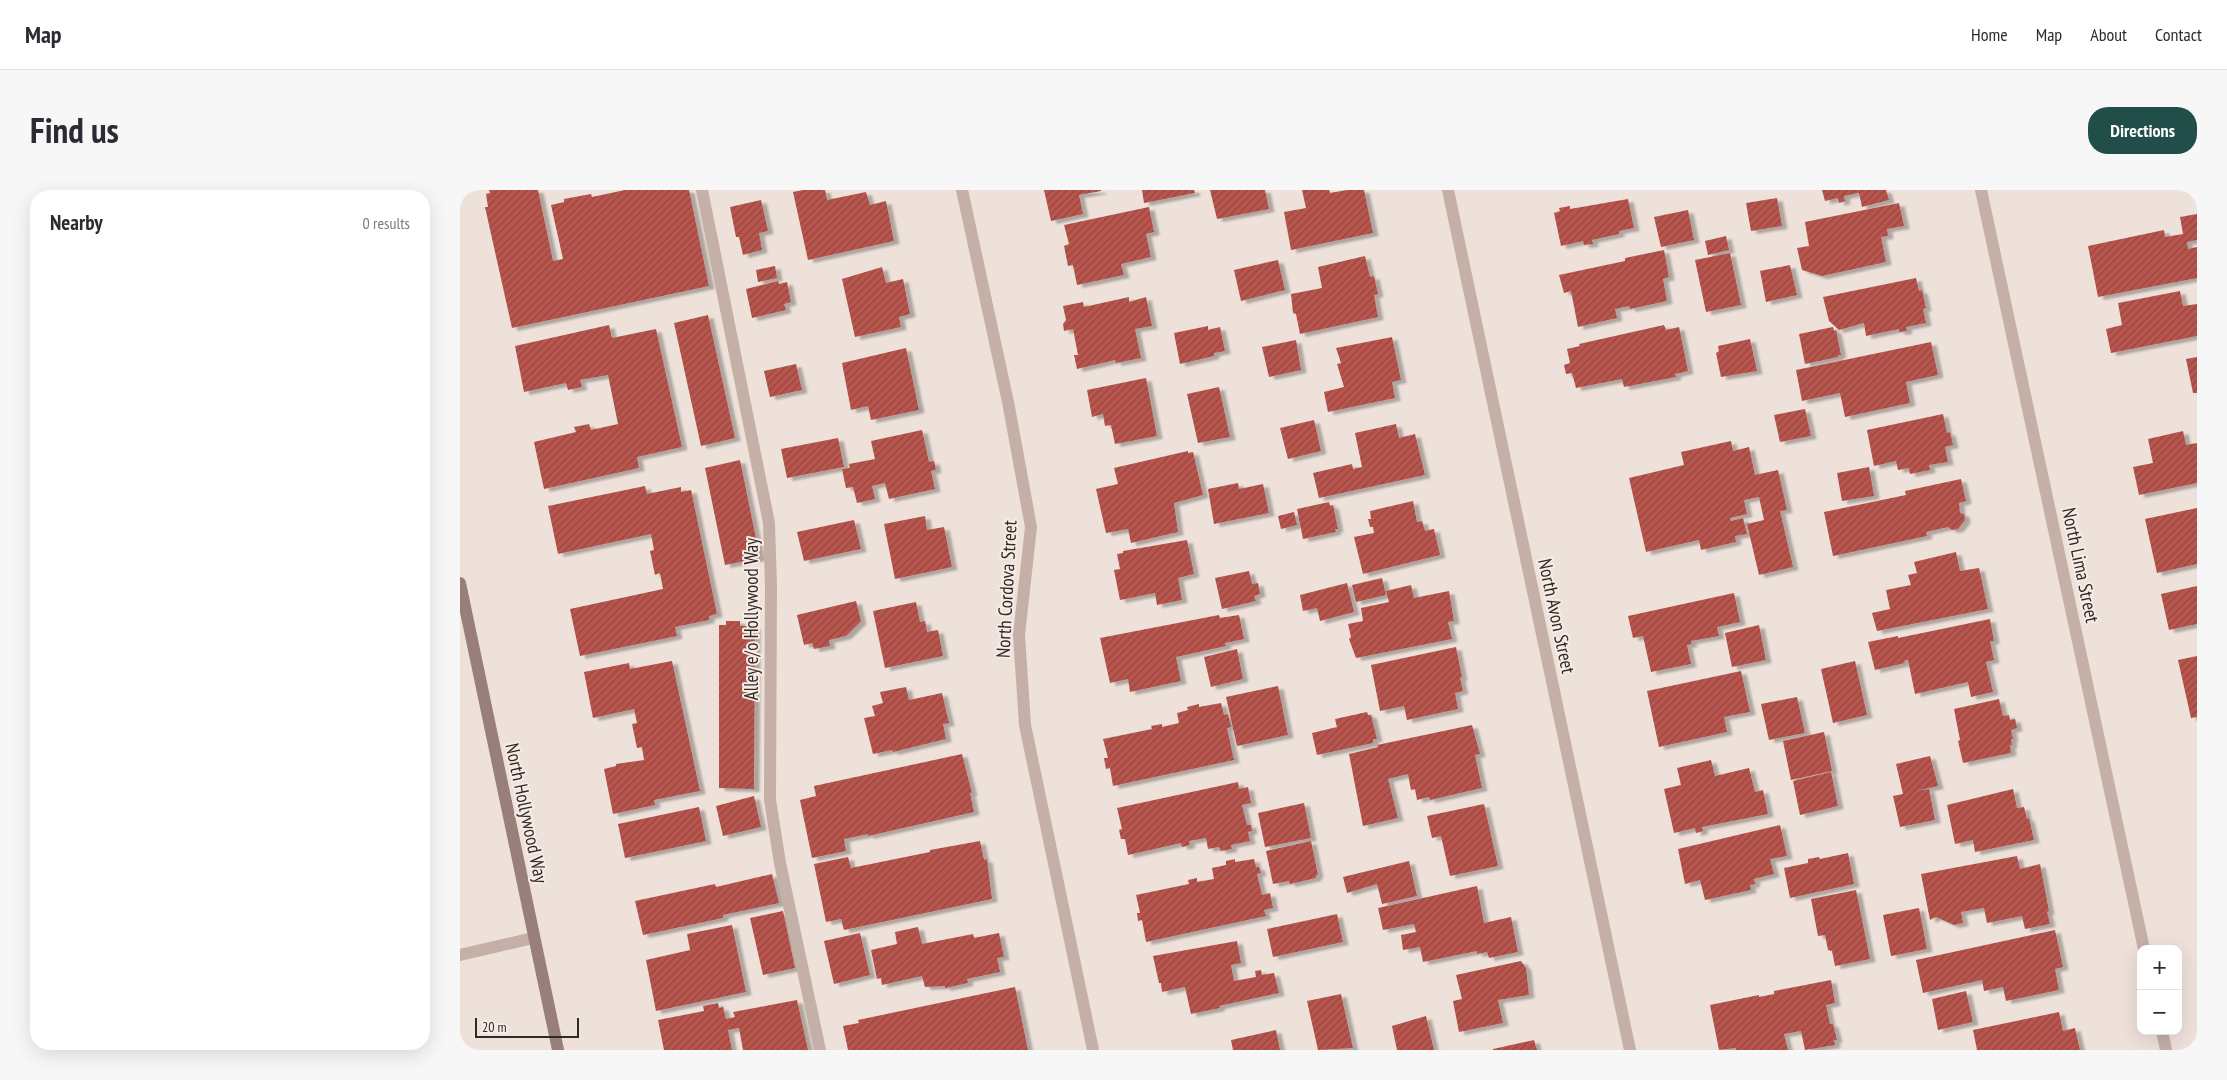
<!DOCTYPE html>
<meta charset="utf-8">
<style>
:root{--surface:#fff;--page:#f7f7f7;--text:#2b2b33;--muted:#7c7c81;--line:#e1e1e2;--accent:#214e49}
body{margin:0;font-family:"PT Sans Narrow",sans-serif;background:var(--page);color:var(--text)}
.controls{position:absolute;right:15px;bottom:15px;display:grid;overflow:hidden;border-radius:10px;box-shadow:0 5px 20px #0002}
.controls button{width:45px;height:45px;display:grid;place-items:center;padding:0;border:0;border-bottom:1px solid var(--line);background:var(--surface);color:var(--text);font:25px sans-serif}
.scale{position:absolute;left:15px;bottom:12px;width:104px;box-sizing:border-box;padding-left:5px;border:2px solid #322827;border-top:0;font-size:14px;line-height:18px;white-space:nowrap;color:#322827;-webkit-text-stroke:4px #f6ece5;paint-order:stroke}
.list{margin:0;padding:0;list-style:none}
h2{display:flex;justify-content:space-between;align-items:center;height:65px;margin:0;padding:0 20px;font-size:21px}
h2 small{font-size:16px;font-weight:400;color:var(--muted)}
.map{position:relative;flex:none;width:1737px;height:860px;overflow:hidden;border-radius:20px}
header{display:flex;align-items:center;gap:30px;box-sizing:border-box;height:70px;padding:0 25px;background:var(--surface);border-bottom:1px solid var(--line)}
header strong{font-size:24px}
nav{display:flex;gap:28px;margin-inline-start:auto;font-size:18px}
.intro{display:flex;align-items:center;justify-content:space-between;box-sizing:border-box;height:120px;padding:0 30px}
h1{margin:0;font-size:35px}
.button{padding:12px 22px;border-radius:20px;background:var(--accent);color:#fff;font-size:18px;font-weight:700}
main{display:flex;gap:30px;padding:0 30px}
aside{flex:1;background:var(--surface);border-radius:20px;box-shadow:0 5px 20px #0002}
.map>svg:first-child{display:block}
.building{fill:url(#building-hatch);filter:url(#shadow)}
.lines{fill:none;stroke-linecap:round;stroke-linejoin:round}
.service{stroke:#c4b0a7;stroke-width:12}
.minor{stroke:#c4b0a7;stroke-width:12}
.secondary{stroke:#987f79;stroke-width:12}
.labels{text-anchor:middle;dominant-baseline:central;stroke-width:4;stroke-linejoin:round;paint-order:stroke}
.street-label{font-size:19px;fill:#322827;stroke:#f6ece5}
</style>
<header>
<strong>Map</strong>
<nav><a>Home</a><a>Map</a><a>About</a><a>Contact</a></nav>
</header>
<div class="intro"><h1>Find us</h1><a class="button">Directions</a></div>
<main>
<aside>
<h2>Nearby<small>0 results</small></h2>
<ul class="list">
</ul>
</aside>
<div class="map">
<svg width="1737" height="860" viewBox="0 0 1737 860">
<defs>
<pattern id="building-hatch" width="6" height="6" patternUnits="userSpaceOnUse" patternTransform="scale(1.25)"><rect width="6" height="6" fill="#b8554e"/><path d="M-1 1l2-2M0 6l6-6M5 7l2-2" fill="none" stroke="#964641"/></pattern>
<filter id="shadow"><feDropShadow dx="5.5" dy="3" stdDeviation="1" flood-color="#0004"/></filter>
</defs>
<rect width="100%" height="100%" fill="#eee1da"/>
<path class="building" d="M29 0H78L93 71 103 69 91 15 104 12V9L131 4 132 7 165 0H229L249 96 52 138 25 17H28L26 4 30 3Z
M343 0H365L367 10 406 2 410 15 426 11 434 51 348 70 333 2Z
M584 0H641V1L619 5 623 24 591 31Z
M682 0H734L735 3 684 13Z
M750 0H805L809 19 757 29Z
M842 0H869L870 3 887 0H904L913 43 831 60 824 22 846 18Z
M1362 0H1426L1429 10 1402 17 1399 3 1384 6 1385 11 1379 13 1378 8 1365 11Z
M1317 8 1322 36 1291 41 1286 13Z
M1168 9 1174 38 1159 41V44L1132 50 1133 54 1124 55 1123 51 1101 56 1094 23 1100 21 1099 18 1110 16V19Z
M301 10 308 41 299 43 302 60 283 65 279 47H276L270 17Z
M1439 13 1444 36 1427 39 1428 46 1421 47 1426 72 1362 86 1342 80 1337 58 1349 56 1345 32Z
M689 17 694 42 686 44 691 67 661 74 664 85 617 95 613 75 608 76 604 56 609 54 604 35Z
M1228 20 1234 50 1201 57 1194 27Z
M1737 24V50L1727 52 1728 59 1737 57V88L1638 107 1628 56 1704 40 1705 47 1723 44 1720 27Z
M1266 46 1269 60 1248 65 1245 51Z
M1204 60 1209 87 1203 89 1207 111 1170 119 1169 116 1155 119 1157 128 1118 137 1111 101 1104 103 1099 85 1165 71V68Z
M1270 63 1281 115 1246 122 1235 70Z
M905 66 910 87 914 86 918 104 914 105 918 127 840 144 836 124 833 123 831 104 862 98 858 77Z
M818 70 825 100 781 111 774 80Z
M1330 75 1337 105 1306 112 1300 81Z
M315 76 317 88 298 92 296 80Z
M422 77 426 93 443 89 450 124 439 127 441 137 395 147 382 89Z
M1456 88 1459 101 1462 100 1466 118 1463 119 1466 133 1446 137 1447 141 1439 142V139L1406 146 1404 133 1379 140 1369 131 1363 107Z
M318 91 319 94 327 92 331 112 324 114 326 120 292 128 286 99Z
M1720 101 1723 116 1737 114V146L1651 163 1646 139 1662 135 1658 113Z
M669 107V112L686 107 692 136 675 139 681 168 656 173 655 170 617 179 614 165H618L613 139 604 141 603 134 606 130 603 116 623 112 624 117Z
M248 125 275 248 241 256 214 133Z
M149 135 152 148 196 139 222 257 177 267 179 278 84 299 74 252 116 242 114 237 129 234 131 240 158 234 148 185 120 190 122 197 108 200 106 193 64 202 55 156Z
M1204 135 1206 140 1219 137 1228 181 1215 184 1216 187 1164 197 1162 189 1116 198 1112 183 1106 184 1104 175 1110 173 1107 159 1120 156 1119 154Z
M748 136V140L760 137 765 161 754 163V166L720 174 714 143Z
M1373 137 1374 141 1376 140 1381 165H1378V167L1345 174 1339 144Z
M932 147 941 190 932 192 935 208 868 222 864 202 884 197 877 174 881 173 876 158Z
M1290 149 1297 181 1261 187 1256 163 1259 161 1258 156Z
M836 150 841 180 809 187 802 157Z
M1471 152 1478 185 1446 192 1450 213 1385 227 1380 203 1342 211 1336 180Z
M446 158 459 220 411 230 408 216 391 220 382 173Z
M1737 167V203H1733L1726 169Z
M336 174 342 200 310 207 304 181Z
M686 188 697 246 655 254 651 235 645 236 643 224 632 227 627 200Z
M759 197 770 247 738 253 727 204Z
M1345 219 1351 246 1320 252 1314 225Z
M1483 224 1487 243 1490 242 1493 255 1485 257 1488 272 1469 275 1470 280 1450 284 1449 278 1438 280 1436 271 1414 276 1407 240Z
M854 230 861 261 828 269 820 238Z
M936 234 939 248 955 244 965 285 859 308 853 283 892 274 893 279 902 277 895 243Z
M462 240 469 272 474 271 476 280 471 281 475 299 429 309 425 293 412 296 415 309 397 313 393 297 386 298 382 279 390 278 389 274 415 269 411 251Z
M1723 241 1726 255 1737 253V293L1679 305 1673 277 1693 273 1688 249Z
M378 248 384 277 327 288 321 259Z
M1271 251 1273 261 1289 257 1295 285 1318 280 1327 320 1320 321 1333 377 1299 385 1287 334 1304 330 1299 307 1284 310 1287 324 1270 328 1271 331 1283 328 1287 344 1275 346 1276 352 1241 360 1239 350 1186 362 1169 288 1224 275 1221 262Z
M728 261V263L733 262 743 305 714 313 718 342 671 353 668 339 646 343 636 299 658 294 654 278Z
M280 270 300 368 265 375 245 278Z
M1409 277 1414 306 1382 311 1377 283Z
M1501 289 1506 311 1499 313 1500 323 1504 324 1505 330 1498 339 1492 340 1488 337 1466 342 1467 346 1373 366 1364 322 1446 305 1445 301Z
M778 293 779 299 803 294 809 323 754 334 748 299Z
M185 296 187 304 221 297V302L231 300 257 424 249 426V430L215 437 217 446 120 466 110 419 203 399 200 383 195 385 190 361 194 360 191 344 98 364 88 316Z
M953 311 957 332 962 331 965 341 974 339 980 365 903 384 894 347 914 343 913 337H910L908 329H911L910 321Z
M869 312 870 316 873 315 878 339H875L876 342 843 349 837 319Z
M1737 318V374L1697 383 1685 329Z
M834 322 837 335 821 339 818 326Z
M465 326 467 340 484 337 492 377 435 389 424 334Z
M394 330 401 359 344 371 337 342Z
M727 350 734 384 718 388 722 410 697 415 695 403 660 410 654 380 660 379 657 364 663 363V361Z
M1496 362 1500 381 1519 378 1528 419 1417 441 1412 423 1430 419 1426 400 1451 395 1448 385 1457 383 1454 372Z
M789 381 792 394 798 393 800 404 794 406 796 411 762 419 755 388Z
M922 388 926 405 896 412 892 395Z
M887 393 894 422 860 431 857 418 843 421 840 405Z
M951 395 954 408 989 401 994 431 988 432 992 449 896 468 889 449 891 447 888 434 903 431 901 418 929 412 926 401Z
M1737 396V434L1709 440 1701 404Z
M1274 403 1280 432 1257 437 1259 446 1231 451 1232 454 1227 455 1231 474 1191 482 1183 446 1173 448 1168 426Z
M396 411 401 431 386 446 369 450 370 456 354 459 352 453 344 455 337 425Z
M456 412 460 432 465 431 467 442 478 440 483 466 425 478 413 421Z
M759 425 760 428 779 425 784 449 765 453 766 456 716 467 721 491 670 502 668 489 650 493 640 448Z
M1530 429 1534 451H1530L1534 470 1526 472 1533 502 1511 507 1508 492 1455 504 1448 470 1444 471 1445 473 1415 480 1408 452 1438 446V448Z
M266 431H280V436H295L294 599 259 598V435H266Z
M1299 435 1306 470 1272 477 1265 443Z
M996 457 1002 487 1000 488 1003 501 995 503 998 519 947 530 944 516 920 521 911 475Z
M777 459 783 489 751 497 744 467Z
M1737 466V527L1731 528 1718 470Z
M212 471 240 601 194 610 195 615 153 624 144 579 156 576V574L184 570 182 557 177 558 172 534 177 533 174 519 133 528 124 482 169 473 170 479Z
M1395 471 1407 525 1373 533 1361 479Z
M1281 481 1290 522 1264 527 1267 542 1199 557 1187 501Z
M818 496 828 545 777 556 766 507Z
M446 497 449 510 482 503 489 533 483 534 486 549 433 562 432 560 413 564 404 528 415 526 412 516 423 513 420 502Z
M1337 507 1345 543 1309 550 1301 514Z
M1539 509 1543 526 1549 525 1550 530 1555 529 1557 538 1551 540 1553 549H1551L1552 555H1550L1551 563 1503 573 1498 551 1500 550 1494 519Z
M761 513 764 525 768 524 771 537 767 538 774 570 653 596 650 578 646 579 644 568H648L643 549 692 539 691 536 702 534V537L719 533 717 523 728 520 727 517 739 514V517Z
M907 522 908 525H911L917 549H913V553L857 565 852 543 877 537 875 529Z
M1012 535 1020 564 1015 565 1022 598 970 610 969 607 957 610 955 599 951 600 948 584 928 589 938 628 903 636 889 564 918 557 917 555Z
M1364 542 1372 581 1331 590 1323 551Z
M502 564 512 603H510L514 622 408 646V644L384 649 386 661 352 668 340 610 356 606 354 596Z
M1470 566 1478 596 1456 601 1469 599 1475 630 1440 637 1433 606 1443 604 1436 574Z
M1251 570 1255 586 1289 578 1295 602 1303 600 1308 624 1242 637 1243 641 1236 643 1235 638 1214 643 1204 599 1221 595 1217 578Z
M1371 582 1378 616 1340 625 1333 591Z
M778 592 779 599 788 597 791 613 782 615 787 635H791L792 641 788 642 790 651 771 655 772 659 761 661 759 657 748 659 746 648 729 651 730 655 722 657 721 653 668 665 665 649H661L659 640 662 639 657 618Z
M1553 599 1557 618 1564 617 1567 629 1569 628 1574 650 1515 662 1513 650 1495 654 1487 615Z
M294 606 301 637 263 646 256 616Z
M844 613 851 648 805 657 798 623Z
M1024 614 1038 676 990 686 981 646 972 648 967 626Z
M239 617 246 651 165 668 158 634Z
M1320 635 1327 666 1310 669 1314 684 1294 689 1295 694 1290 695 1291 700 1245 710 1240 690 1225 694 1218 659Z
M520 651 524 670 527 669 532 709 384 740 381 729 366 732 354 674 388 667 391 678 470 662V660Z
M851 651 858 685H856V688L830 694 829 691 813 694 806 661Z
M1388 663 1394 694 1330 708 1324 678 1348 673V669L1359 667 1360 669Z
M1557 666 1560 679 1580 674 1589 721 1587 722 1590 734 1565 739 1562 726 1527 733 1524 718 1501 722 1503 733 1494 735 1476 727 1470 730 1461 684Z
M775 669V672L794 669 796 677H799L801 683 797 684 802 705 810 703 813 718 804 720 806 726 686 752 682 730 678 731 677 723H680L676 705 729 694 728 690 737 688V692L754 689 752 678 766 675V671Z
M949 671 957 706 922 714 917 694 887 703 883 687Z
M312 684 319 713 263 725V728L183 745 175 711 255 694 256 697Z
M1017 696 1024 733 1051 727 1058 762 1029 768 1027 762 1017 764V761L963 772 960 757 943 760 941 745 956 742 954 734 923 740 918 718Z
M1396 700 1410 769 1375 776 1372 761 1368 760 1365 745 1358 746 1351 709Z
M1459 718 1467 759 1431 766 1423 725Z
M323 721 335 778 303 785 290 728Z
M877 724 883 752 813 767 807 739Z
M272 735 286 802 196 821 186 770 230 760 227 744Z
M458 737 462 754 513 744 514 748 539 743 544 767 537 768 540 782 507 789 508 793 485 798V796L465 797 462 786 422 795 421 788 417 789 411 760 437 754 435 742Z
M1595 740 1603 777 1595 779 1599 800 1546 811 1543 797 1524 801 1522 790 1463 803 1456 770Z
M400 743 410 785 374 794 364 751Z
M777 751 781 773 771 775 774 791 796 787 795 781 801 780 802 785 814 783 819 803 759 816 760 818 731 824 725 797 702 802 701 793H699L693 766Z
M1061 771 1066 778 1069 805 1038 810 1043 833 999 842 993 811 1002 809 996 785Z
M1371 790 1375 813 1366 815 1370 834H1373L1377 850H1374L1375 855 1345 860 1341 841 1324 844 1328 860H1276V858L1259 860 1250 815 1299 805V807L1314 804V801Z
M555 797 568 860H388L383 836 399 833 398 830Z
M1506 801 1513 832 1478 840 1472 809Z
M881 804 893 858 858 860 847 811Z
M337 810 348 860H283L279 838 268 840 272 860H204L198 830 244 821 243 816 258 813 259 818 263 817 266 829 275 827 273 822Z
M1599 822 1603 841 1615 838 1620 860H1517L1513 840Z
M966 826 974 860H937L932 836Z
M816 840 820 860H773L771 850Z
M1074 850 1077 860H1033V859Z"/>
<g class="lines">
<path class="service" d="M242 0 309 333 311 396 310 610 320 673 360 860"/>
<path class="minor" d="M502 0 548 212 571 337 559 445 565 535 633 860
M988 0 1170 860
M1521 0 1684 759
M0 765 73 748
M1702 841 1706 860"/>
<path class="secondary" d="M0 393 98 860"/>
</g>
<g class="labels">
<g class="street-label">
<text transform="translate(1621 375) rotate(78)">North Lima Street</text>
<text transform="translate(546 399) rotate(-87)">North Cordova Street</text>
<text transform="translate(1097 426) rotate(78)">North Avon Street</text>
<text transform="translate(291 429) rotate(-90)">Alley e/o Hollywood Way</text>
<text transform="translate(67 623) rotate(78)">North Hollywood Way</text>
</g>
</g>
</svg>
<div class="controls">
<button>+</button>
<button>−</button>
</div>
<div class="scale">20 m</div>
</div>
</main>
